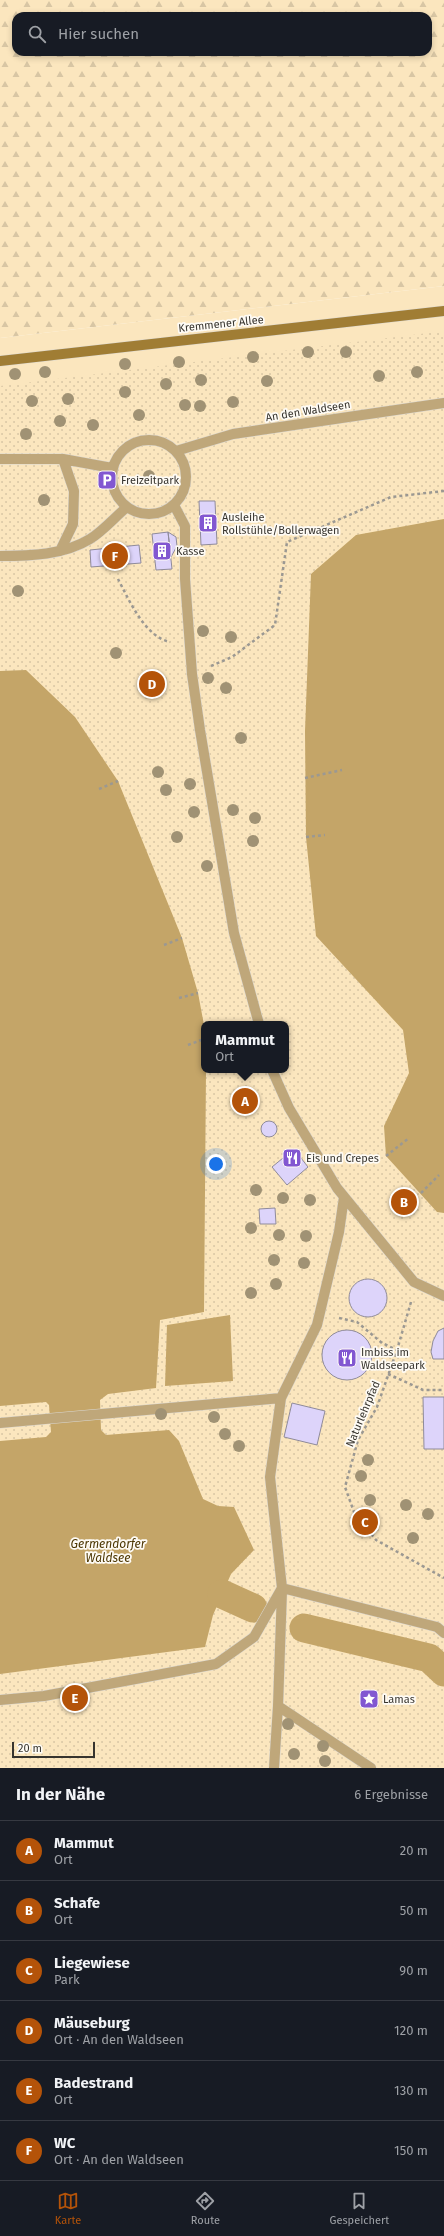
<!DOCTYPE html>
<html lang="de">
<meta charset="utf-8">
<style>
:root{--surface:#171b24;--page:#242831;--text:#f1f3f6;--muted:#9ea1a6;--line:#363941;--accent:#b45309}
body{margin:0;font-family:"Fira Sans",sans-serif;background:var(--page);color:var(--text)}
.scale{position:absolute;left:12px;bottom:10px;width:83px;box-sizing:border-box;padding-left:4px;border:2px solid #37342e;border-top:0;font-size:11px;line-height:14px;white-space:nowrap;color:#37342e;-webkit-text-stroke:3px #fefbf5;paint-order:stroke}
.you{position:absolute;left:216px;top:1164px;width:14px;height:14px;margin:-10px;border:3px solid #fff;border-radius:50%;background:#1a73e8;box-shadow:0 0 0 6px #1a73e833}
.badge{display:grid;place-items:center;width:26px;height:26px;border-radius:50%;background:var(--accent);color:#fff;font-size:13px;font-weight:700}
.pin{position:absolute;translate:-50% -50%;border:2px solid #fff;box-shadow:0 1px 4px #0006}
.popup{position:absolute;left:201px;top:1021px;width:88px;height:52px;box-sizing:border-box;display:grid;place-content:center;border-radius:8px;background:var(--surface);filter:drop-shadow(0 1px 3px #0005);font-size:13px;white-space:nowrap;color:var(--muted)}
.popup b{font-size:15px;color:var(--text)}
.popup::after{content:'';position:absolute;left:50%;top:100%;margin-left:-8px;border:8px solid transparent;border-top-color:var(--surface)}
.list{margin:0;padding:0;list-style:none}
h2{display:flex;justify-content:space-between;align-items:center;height:52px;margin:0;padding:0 16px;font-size:17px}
h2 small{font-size:13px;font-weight:400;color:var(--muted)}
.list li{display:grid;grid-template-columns:26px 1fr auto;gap:12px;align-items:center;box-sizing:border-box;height:60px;padding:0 16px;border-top:1px solid var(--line)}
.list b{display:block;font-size:15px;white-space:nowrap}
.list p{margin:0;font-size:13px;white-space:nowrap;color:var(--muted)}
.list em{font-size:13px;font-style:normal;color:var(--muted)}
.icon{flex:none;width:22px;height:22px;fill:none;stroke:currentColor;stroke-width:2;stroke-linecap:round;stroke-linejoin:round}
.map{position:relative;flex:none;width:444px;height:1768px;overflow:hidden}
.search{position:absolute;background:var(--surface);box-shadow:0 2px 6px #0003;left:12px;right:12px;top:12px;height:44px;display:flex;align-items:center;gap:10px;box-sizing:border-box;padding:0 14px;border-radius:12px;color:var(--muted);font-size:15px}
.sheet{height:412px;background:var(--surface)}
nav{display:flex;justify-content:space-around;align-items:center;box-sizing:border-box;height:56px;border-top:1px solid var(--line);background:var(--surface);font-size:11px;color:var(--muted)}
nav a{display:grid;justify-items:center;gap:2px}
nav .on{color:var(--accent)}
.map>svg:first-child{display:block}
.green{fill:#fbe6be}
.forest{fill:url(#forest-firs);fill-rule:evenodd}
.park{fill:url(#park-dots);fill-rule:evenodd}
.water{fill:#c4a568}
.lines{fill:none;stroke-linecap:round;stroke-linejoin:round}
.canal{stroke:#c4a568;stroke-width:29}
.building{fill:#ddd4fa;stroke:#8f8b9a}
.lane-casing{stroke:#dad7d1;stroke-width:11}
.street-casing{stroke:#dad7d1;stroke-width:11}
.secondary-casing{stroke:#dad7d1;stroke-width:11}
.path{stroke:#9b9892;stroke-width:2.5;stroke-dasharray:3 3;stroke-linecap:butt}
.lane{stroke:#bfa77a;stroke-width:10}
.street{stroke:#bfa77a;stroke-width:10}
.secondary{stroke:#a07d34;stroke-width:10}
.tree{fill:#a09274}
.labels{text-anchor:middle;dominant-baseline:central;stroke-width:3.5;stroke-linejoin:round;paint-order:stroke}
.street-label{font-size:11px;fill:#37342e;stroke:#fefbf5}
.poi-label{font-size:11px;fill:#37342e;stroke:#fefbf5;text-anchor:start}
.water-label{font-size:12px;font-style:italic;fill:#4c3602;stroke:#fefbf5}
</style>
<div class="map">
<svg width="444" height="1768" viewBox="0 0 444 1768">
<defs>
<pattern id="forest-firs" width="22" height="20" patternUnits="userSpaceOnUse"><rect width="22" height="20" fill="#fbe6be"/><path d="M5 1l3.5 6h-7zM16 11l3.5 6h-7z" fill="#d8c6a4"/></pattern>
<pattern id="park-dots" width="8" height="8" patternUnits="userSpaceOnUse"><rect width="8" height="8" fill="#fbe6be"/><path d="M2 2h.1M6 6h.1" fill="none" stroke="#d8c6a4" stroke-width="1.8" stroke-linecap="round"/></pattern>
</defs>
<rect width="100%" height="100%" fill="#fefbf5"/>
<path class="green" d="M444 286V375L0 431V338Z"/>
<path class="forest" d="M0 0H444V286L0 338ZM16 16H428V52H16Z"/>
<path class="park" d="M444 331V1768H0V386ZM204 1024H286V1070H204Z"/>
<path class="water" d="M444 519V1213L437 1212 386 1156 384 1126 409 1073 403 1030 316 936 306 837 305 731 311 574 356 535Z
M26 670 75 717 118 781 182 938 198 993 204 1025V1070H206L204 1312 160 1320 156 1388 108 1394 100 1400 101 1430 106 1435 169 1430 179 1441 203 1499 218 1506 234 1507 254 1550 231 1574 213 1615 205 1647 0 1674V1441L46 1437 51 1432 49 1405 46 1402 0 1406V671Z
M230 1315 233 1381 165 1386 167 1325Z"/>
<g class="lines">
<path class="canal" d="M222 1594 253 1608
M304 1628 429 1658 444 1672"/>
</g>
<path class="building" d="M199 501H215L217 544 201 545Z
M168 532 172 569 156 570 152 534Z
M168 532 176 537 177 546 171 557Z
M139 545 141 563 91 567 90 550Z
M157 675 162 689 147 694 143 679Z
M261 1129a8 8 0 1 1 16 0a8 8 0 1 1-16 0Z
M294 1149 308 1167 287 1185 272 1167Z
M275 1208 276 1224H260L259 1209Z
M349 1298a19 19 0 1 1 38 0a19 19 0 1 1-38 0Z
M444 1328V1359H433L431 1352 433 1341 438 1331Z
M322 1355a25 25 0 1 1 50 0a25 25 0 1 1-50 0Z
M423 1397H444V1449H424Z
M292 1403 325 1411 317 1445 284 1437Z"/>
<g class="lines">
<g class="lane-casing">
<path id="lane" d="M112 477a37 37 0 1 1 74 0a37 37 0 1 1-74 0Z
M0 459H63L112 468
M174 505 185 526V579L192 674 200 730 234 933 259 1024
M60 551 73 524 74 491 63 459
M0 556C30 556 64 555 90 539 103 531 115 517 127 507
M272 1070 289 1108 337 1188 414 1282 444 1296
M344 1197 339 1232 317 1325 281 1398 270 1477 282 1588 437 1627 444 1633
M0 1423 281 1398
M0 1700 44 1696 216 1664 254 1637 282 1588
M278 1706 282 1590
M274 1768 278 1706 371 1768"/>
</g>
<g class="street-casing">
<path id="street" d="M176 451 233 434 444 403"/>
</g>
<g class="secondary-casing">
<path id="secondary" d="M0 361 444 311"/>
</g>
<path class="path" d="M118 579C129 600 145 637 170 642
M211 666 232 657 275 625 287 542 391 497 444 491
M305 778 342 770
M99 789 118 781
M306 837 325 835
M164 945 182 938
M179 998 198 993
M188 1045 204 1039
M386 1156 409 1138
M421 1193 439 1175
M411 1302 397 1350 377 1407 358 1440 345 1487 354 1512 376 1540 444 1578
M339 1318 357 1322 382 1343 397 1350
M388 1374 423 1390H444"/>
<use href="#lane" class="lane"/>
<use href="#street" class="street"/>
<use href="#secondary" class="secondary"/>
</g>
<g class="tree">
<circle cx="308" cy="352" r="6"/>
<circle cx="346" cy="352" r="6"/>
<circle cx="253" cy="357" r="6"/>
<circle cx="179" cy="362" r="6"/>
<circle cx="125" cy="364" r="6"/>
<circle cx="45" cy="372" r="6"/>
<circle cx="417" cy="372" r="6"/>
<circle cx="15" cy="374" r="6"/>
<circle cx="379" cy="376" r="6"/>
<circle cx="201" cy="380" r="6"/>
<circle cx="267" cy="381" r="6"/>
<circle cx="166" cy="384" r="6"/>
<circle cx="125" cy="392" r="6"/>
<circle cx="68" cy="399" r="6"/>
<circle cx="32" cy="401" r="6"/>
<circle cx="233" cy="402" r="6"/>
<circle cx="185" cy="405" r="6"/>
<circle cx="200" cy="406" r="6"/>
<circle cx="139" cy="415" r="6"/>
<circle cx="60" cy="421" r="6"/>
<circle cx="93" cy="425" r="6"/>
<circle cx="26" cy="434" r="6"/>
<circle cx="149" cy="476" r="6"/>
<circle cx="44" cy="500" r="6"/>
<circle cx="18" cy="591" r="6"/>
<circle cx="203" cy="631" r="6"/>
<circle cx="231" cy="637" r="6"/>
<circle cx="116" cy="653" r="6"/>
<circle cx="208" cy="678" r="6"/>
<circle cx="226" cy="688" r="6"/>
<circle cx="241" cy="738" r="6"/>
<circle cx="158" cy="772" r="6"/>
<circle cx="190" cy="784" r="6"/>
<circle cx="166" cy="790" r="6"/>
<circle cx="233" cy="810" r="6"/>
<circle cx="194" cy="812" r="6"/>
<circle cx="255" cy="818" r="6"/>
<circle cx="177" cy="837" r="6"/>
<circle cx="253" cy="841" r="6"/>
<circle cx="207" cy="866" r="6"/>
<circle cx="256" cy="1190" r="6"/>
<circle cx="283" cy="1198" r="6"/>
<circle cx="310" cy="1200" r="6"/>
<circle cx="251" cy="1228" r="6"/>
<circle cx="279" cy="1235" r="6"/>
<circle cx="306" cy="1236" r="6"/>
<circle cx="274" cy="1260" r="6"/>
<circle cx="304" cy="1263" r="6"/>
<circle cx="276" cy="1284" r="6"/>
<circle cx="251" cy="1293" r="6"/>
<circle cx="161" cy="1414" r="6"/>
<circle cx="214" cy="1417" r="6"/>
<circle cx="225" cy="1434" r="6"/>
<circle cx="239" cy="1446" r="6"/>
<circle cx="368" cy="1460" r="6"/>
<circle cx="361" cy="1476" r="6"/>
<circle cx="370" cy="1500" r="6"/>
<circle cx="406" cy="1505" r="6"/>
<circle cx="428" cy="1514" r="6"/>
<circle cx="413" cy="1538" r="6"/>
<circle cx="288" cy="1724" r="6"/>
<circle cx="323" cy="1746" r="6"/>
<circle cx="294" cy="1754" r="6"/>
<circle cx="325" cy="1761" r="6"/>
</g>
<defs>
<g id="parking-square" transform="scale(1)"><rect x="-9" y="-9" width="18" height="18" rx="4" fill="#8257d1" stroke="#fefbf5"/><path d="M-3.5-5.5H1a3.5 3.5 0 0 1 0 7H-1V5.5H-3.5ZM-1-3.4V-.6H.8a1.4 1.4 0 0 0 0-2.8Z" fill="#fff"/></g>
<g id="building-square" transform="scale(1)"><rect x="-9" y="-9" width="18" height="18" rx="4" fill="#8257d1" stroke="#fefbf5"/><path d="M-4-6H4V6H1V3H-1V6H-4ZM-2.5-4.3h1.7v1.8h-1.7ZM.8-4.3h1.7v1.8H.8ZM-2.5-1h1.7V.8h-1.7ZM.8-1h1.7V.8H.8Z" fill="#fff"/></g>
<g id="restaurant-square" transform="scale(1)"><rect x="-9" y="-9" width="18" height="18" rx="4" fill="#8257d1" stroke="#fefbf5"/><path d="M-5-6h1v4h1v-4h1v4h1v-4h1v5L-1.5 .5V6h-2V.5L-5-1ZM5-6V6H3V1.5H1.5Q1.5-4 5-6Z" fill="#fff"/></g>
<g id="sight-square" transform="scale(1)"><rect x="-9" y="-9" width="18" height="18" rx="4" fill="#8257d1" stroke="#fefbf5"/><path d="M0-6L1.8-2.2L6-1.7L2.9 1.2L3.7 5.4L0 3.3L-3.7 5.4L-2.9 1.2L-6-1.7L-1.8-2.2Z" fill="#fff"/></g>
</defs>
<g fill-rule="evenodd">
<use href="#parking-square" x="107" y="480"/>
<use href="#building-square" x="208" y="523"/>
<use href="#building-square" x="162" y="551"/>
<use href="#restaurant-square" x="292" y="1158"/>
<use href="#restaurant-square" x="347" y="1358"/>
<use href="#sight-square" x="369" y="1699"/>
</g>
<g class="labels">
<g class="street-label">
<text transform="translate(221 324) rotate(-6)">Kremmener Allee</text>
<text transform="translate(308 411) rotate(-9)">An den Waldseen</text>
<text transform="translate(363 1414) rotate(-67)">Naturlehrpfad</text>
</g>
<g class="poi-label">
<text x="121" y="480">Freizeitpark</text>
<text x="222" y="517">Ausleihe<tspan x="222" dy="13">Rollstühle/Bollerwagen</tspan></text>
<text x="176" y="551">Kasse</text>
<text x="306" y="1158">Eis und Crepes</text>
<text x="361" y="1352">Imbiss im<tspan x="361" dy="13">Waldseepark</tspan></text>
<text x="383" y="1699">Lamas</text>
</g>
<g class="water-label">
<text x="108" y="1544">Germendorfer<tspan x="108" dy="14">Waldsee</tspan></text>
</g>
</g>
</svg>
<div class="scale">20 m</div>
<div class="you"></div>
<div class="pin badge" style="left:245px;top:1101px">A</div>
<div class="popup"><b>Mammut</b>Ort</div>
<div class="pin badge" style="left:404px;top:1202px">B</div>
<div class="pin badge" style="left:365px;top:1522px">C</div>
<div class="pin badge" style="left:152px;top:684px">D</div>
<div class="pin badge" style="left:75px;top:1698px">E</div>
<div class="pin badge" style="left:115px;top:556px">F</div>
<div class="search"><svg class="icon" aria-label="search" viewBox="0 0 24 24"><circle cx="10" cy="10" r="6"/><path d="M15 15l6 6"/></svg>Hier suchen</div>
</div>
<section class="sheet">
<h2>In der Nähe<small>6 Ergebnisse</small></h2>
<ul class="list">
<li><span class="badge">A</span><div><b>Mammut</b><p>Ort</p></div><em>20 m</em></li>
<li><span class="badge">B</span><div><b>Schafe</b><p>Ort</p></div><em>50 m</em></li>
<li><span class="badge">C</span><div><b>Liegewiese</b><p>Park</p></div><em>90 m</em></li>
<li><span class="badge">D</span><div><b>Mäuseburg</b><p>Ort · An den Waldseen</p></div><em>120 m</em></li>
<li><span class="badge">E</span><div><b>Badestrand</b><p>Ort</p></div><em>130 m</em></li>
<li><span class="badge">F</span><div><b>WC</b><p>Ort · An den Waldseen</p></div><em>150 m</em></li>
</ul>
</section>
<nav>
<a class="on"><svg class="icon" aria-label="map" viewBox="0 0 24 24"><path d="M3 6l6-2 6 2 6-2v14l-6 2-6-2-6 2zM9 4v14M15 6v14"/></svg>Karte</a>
<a><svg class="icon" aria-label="directions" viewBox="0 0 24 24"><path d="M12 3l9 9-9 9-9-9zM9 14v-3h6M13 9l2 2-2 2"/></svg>Route</a>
<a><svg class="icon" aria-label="saved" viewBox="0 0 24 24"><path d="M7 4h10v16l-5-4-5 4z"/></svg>Gespeichert</a>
</nav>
